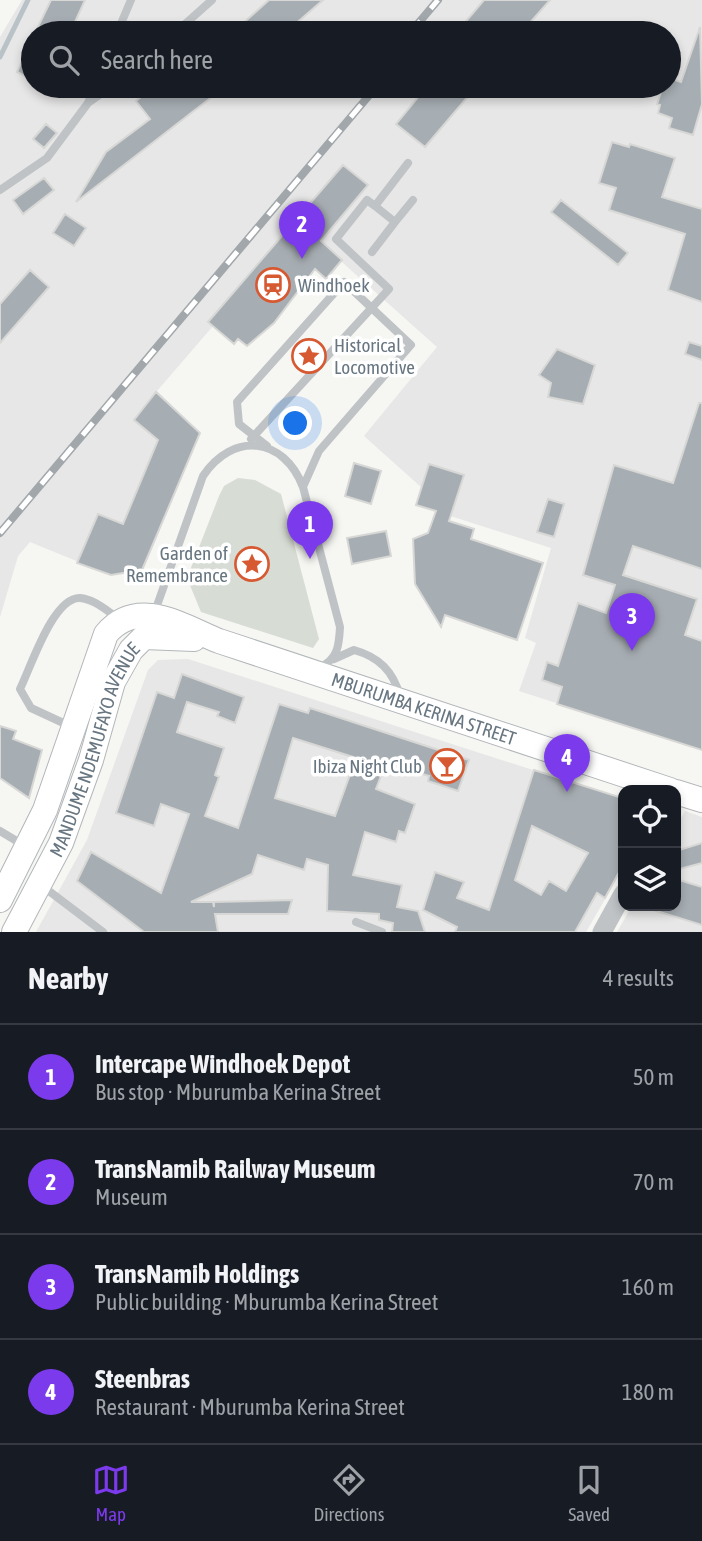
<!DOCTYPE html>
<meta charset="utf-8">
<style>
:root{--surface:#171b24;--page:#242831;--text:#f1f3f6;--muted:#9ea1a6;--line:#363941;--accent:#7c3aed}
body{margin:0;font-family:"Asap Condensed",sans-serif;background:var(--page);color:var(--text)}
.controls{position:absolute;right:21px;bottom:21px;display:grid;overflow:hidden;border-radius:14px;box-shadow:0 4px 10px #0003}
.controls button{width:63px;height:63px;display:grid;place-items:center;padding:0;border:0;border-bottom:2px solid var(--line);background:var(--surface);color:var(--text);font:35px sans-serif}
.you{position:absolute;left:296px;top:424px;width:24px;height:24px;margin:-18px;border:5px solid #fff;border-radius:50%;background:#1a73e8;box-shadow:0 0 0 10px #1a73e833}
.badge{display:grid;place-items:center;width:46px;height:46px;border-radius:50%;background:var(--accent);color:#fff;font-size:23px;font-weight:700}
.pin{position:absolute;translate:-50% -58px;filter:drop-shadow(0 2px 4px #0008)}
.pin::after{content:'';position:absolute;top:37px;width:24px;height:21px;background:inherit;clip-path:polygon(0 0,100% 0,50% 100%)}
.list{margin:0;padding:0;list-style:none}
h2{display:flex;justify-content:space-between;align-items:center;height:91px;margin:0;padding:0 28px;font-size:30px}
h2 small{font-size:23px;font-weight:400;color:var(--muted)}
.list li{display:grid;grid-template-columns:46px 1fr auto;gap:21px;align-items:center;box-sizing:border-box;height:105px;padding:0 28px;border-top:2px solid var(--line)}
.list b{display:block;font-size:26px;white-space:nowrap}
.list p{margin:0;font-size:23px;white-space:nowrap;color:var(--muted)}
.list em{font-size:23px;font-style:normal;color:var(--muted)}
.icon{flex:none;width:38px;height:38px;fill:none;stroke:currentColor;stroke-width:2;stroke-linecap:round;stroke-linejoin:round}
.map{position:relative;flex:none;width:702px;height:932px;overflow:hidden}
.search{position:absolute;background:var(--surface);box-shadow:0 4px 10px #0003;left:21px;right:21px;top:21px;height:77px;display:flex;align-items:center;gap:18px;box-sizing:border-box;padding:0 24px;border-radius:38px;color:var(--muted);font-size:26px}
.sheet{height:511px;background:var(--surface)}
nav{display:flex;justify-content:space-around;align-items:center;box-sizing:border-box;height:98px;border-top:2px solid var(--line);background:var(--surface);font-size:19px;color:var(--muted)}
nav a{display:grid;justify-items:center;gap:4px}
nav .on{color:var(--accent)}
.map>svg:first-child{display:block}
.built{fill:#e6e7e6;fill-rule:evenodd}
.green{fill:#d7dcd4}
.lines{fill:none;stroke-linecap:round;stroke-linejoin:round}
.stream{stroke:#b8c2c7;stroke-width:5}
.building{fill:#a7aeb3;stroke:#d7d7d5;stroke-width:2;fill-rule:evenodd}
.primary-casing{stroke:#b3b7ba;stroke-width:26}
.service{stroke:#bfc3c6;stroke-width:8}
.tertiary{stroke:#bfc3c6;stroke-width:19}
.primary{stroke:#fff;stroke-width:24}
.rail-casing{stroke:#a1a7ab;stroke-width:8}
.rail{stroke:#fff;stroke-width:5;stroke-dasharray:16;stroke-linecap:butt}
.labels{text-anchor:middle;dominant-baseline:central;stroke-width:7;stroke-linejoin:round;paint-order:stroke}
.poi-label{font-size:19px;fill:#677681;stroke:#fff;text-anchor:start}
.street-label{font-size:19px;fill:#677681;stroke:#fff}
</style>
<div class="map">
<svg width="702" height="932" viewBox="0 0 702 932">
<rect width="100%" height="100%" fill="#f6f6f3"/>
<path class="built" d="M22 0H702V750L519 691 536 643 525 638 551 548 416 505 421 487 364 436 437 347 296 221 208 321 213 326 157 391 200 433 143 570 111 575 30 542 18 556 0 617V37ZM33 33H669V86H33Z
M188 659 623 799V868L586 932H36L87 840 148 670 158 660Z
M685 811 702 817V932H617L632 906H676V827Z"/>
<path class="green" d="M238 478 255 480 281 494 319 639 313 648 201 612 187 578 219 496 224 486Z"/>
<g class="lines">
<path class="stream" d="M0 57 28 0"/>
</g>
<path class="building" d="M51 0H85L70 33H35Z
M269 0H323L285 33H232Z
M484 0H550L521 33H456Z
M700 27 702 104 693 135 669 128 672 118 658 113 660 105 657 104 663 86H669V78L681 82Z
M33 37V80L17 72Z
M154 86H226L76 202 106 152 150 119 136 101Z
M427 86H477L425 147 396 124Z
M46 124 57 133 44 148 33 139Z
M612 142 629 147 630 144 675 158 662 197 702 209V302L668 290 685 234 609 210 616 188 599 183Z
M343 165 368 185 321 241 342 260 326 279 315 269 274 323 247 346 238 339 234 344 208 322Z
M44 178 54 190 23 214 13 200Z
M561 200 628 253 618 265 551 212Z
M65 214 86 228 74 246 53 233Z
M30 270 49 287 0 343V304Z
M689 342 702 346V360L685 354Z
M557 349 595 365 583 404 548 397 551 383 539 375Z
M156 392 200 433 142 570 111 575 77 563 98 514 123 524 158 440 134 420Z
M699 403H702V569L633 546 623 575 697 599 685 635 702 641V750L557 704 562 687 542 680 547 662 558 666 578 603 606 613 615 585 583 575 614 465 673 483Z
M354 463 381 471 371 504 345 496Z
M429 464 464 475 449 521 474 529 471 539 543 563 517 640 445 615 441 627 415 584 413 539 428 533 436 511 416 505Z
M548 499 564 504 554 537 537 532Z
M386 531 391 556 352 564 347 538Z
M182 674 244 697 235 723 217 716 219 712 187 702 177 732 224 748 215 775 219 777 205 816 238 828 279 704 308 713 310 708 469 760 458 791 428 781 429 776 389 764 384 768 376 789 415 804 405 833 399 831 396 842 365 832 353 875 402 885 397 907 418 911 425 932H392L393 923 379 920V914L327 911 328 865 307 859 304 870 258 855 252 874 191 902H213L214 907V902L292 900 288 914H215L218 932H144L77 881 91 852 161 893 189 814 161 804 154 826 116 813 157 692 174 698ZM293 738 356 758 335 816 275 798Z
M0 726 16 731 13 739 42 750 29 798 0 778Z
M534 770 619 797 623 809V865L605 898 597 893 575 932H455L457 927 423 910 435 872 464 882 457 898 489 910ZM532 826 588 853 566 891 549 881 541 895 515 880Z
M702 843V863L676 870V851Z
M676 879 702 887V925L650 909 651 906H676Z"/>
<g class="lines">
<g class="primary-casing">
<g id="primary">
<path d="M676 792 702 800"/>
<path id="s1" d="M0 900 45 810 106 634C138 596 182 626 219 641L670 790"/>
<path id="s2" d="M14 932 61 843 91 760 113 682 131 650 144 637 194 639"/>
</g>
</g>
<path class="service" d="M117 33 131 0
M175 33 212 0
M88 103 112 86
M0 190 47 158 88 103 95 86
M395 222 413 200
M372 252 395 222 375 206
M251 439 389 289 336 239 367 200 375 206 408 163
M267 446 239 424 237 402 344 282 411 345 319 451 303 487
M154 614 203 476C233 431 284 437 303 487L340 627C339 646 338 659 319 668
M334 659 354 650C379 657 393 671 400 696
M72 727 31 708 20 689C31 667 53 597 80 598 94 599 107 611 118 618
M0 831 25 846
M41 885 103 932
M356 922 382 932"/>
<path class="tertiary" d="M602 932 623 894"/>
<use href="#primary" class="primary"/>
<g class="rail-casing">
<path id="rail" d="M410 33 438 0
M0 533 377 86"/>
</g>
<use href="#rail" class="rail"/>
</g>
<defs>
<g id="station-ring" transform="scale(1.75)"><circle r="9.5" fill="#fff" stroke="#d65932" stroke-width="1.5"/><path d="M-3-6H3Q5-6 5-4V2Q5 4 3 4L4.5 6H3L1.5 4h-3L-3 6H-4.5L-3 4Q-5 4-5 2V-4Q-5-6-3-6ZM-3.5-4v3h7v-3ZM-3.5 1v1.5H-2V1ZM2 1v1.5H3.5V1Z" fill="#d65932"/></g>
<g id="sight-ring" transform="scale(1.75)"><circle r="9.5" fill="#fff" stroke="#d65932" stroke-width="1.5"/><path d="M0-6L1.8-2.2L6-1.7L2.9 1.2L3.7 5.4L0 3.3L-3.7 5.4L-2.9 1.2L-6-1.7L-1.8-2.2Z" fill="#d65932"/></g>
<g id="bar-ring" transform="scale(1.75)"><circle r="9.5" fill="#fff" stroke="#d65932" stroke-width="1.5"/><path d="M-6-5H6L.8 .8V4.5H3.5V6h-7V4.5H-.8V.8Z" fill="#d65932"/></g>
</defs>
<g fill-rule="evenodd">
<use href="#station-ring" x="273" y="285"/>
<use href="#sight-ring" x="309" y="356"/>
<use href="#sight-ring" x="252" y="564"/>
<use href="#bar-ring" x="447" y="766"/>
</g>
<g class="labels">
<g class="poi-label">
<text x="298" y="285">Windhoek</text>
<text x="334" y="345">Historical<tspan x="334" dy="22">Locomotive</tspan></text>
<text x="228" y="553" text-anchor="end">Garden of<tspan x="228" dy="22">Remembrance</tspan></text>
<text x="422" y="766" text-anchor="end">Ibiza Night Club</text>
</g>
<g class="street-label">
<text stroke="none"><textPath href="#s1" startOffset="626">MBURUMBA KERINA STREET</textPath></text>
<text stroke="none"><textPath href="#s2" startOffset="200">MANDUME NDEMUFAYO AVENUE</textPath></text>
</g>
</g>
</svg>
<div class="controls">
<button><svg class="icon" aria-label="locate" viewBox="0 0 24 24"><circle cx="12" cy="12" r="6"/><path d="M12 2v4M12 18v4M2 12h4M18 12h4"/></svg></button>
<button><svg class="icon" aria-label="layers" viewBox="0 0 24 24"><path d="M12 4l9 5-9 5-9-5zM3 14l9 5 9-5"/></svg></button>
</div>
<div class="you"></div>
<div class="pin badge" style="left:310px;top:559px">1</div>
<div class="pin badge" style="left:302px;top:259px">2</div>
<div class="pin badge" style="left:632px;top:651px">3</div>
<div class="pin badge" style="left:567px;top:792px">4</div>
<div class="search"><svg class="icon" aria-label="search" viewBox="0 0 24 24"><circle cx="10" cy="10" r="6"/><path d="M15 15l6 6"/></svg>Search here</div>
</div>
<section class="sheet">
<h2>Nearby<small>4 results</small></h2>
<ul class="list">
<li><span class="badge">1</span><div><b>Intercape Windhoek Depot</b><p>Bus stop · Mburumba Kerina Street</p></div><em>50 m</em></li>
<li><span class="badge">2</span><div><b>TransNamib Railway Museum</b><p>Museum</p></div><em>70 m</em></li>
<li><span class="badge">3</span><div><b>TransNamib Holdings</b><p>Public building · Mburumba Kerina Street</p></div><em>160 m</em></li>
<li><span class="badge">4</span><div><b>Steenbras</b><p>Restaurant · Mburumba Kerina Street</p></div><em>180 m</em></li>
</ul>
</section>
<nav>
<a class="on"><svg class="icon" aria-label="map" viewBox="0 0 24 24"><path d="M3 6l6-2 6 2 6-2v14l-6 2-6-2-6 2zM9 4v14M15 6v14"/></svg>Map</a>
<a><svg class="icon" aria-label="directions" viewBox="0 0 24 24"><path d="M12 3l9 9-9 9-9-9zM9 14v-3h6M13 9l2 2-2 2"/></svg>Directions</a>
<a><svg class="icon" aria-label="saved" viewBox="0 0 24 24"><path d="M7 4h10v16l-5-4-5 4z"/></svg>Saved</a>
</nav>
